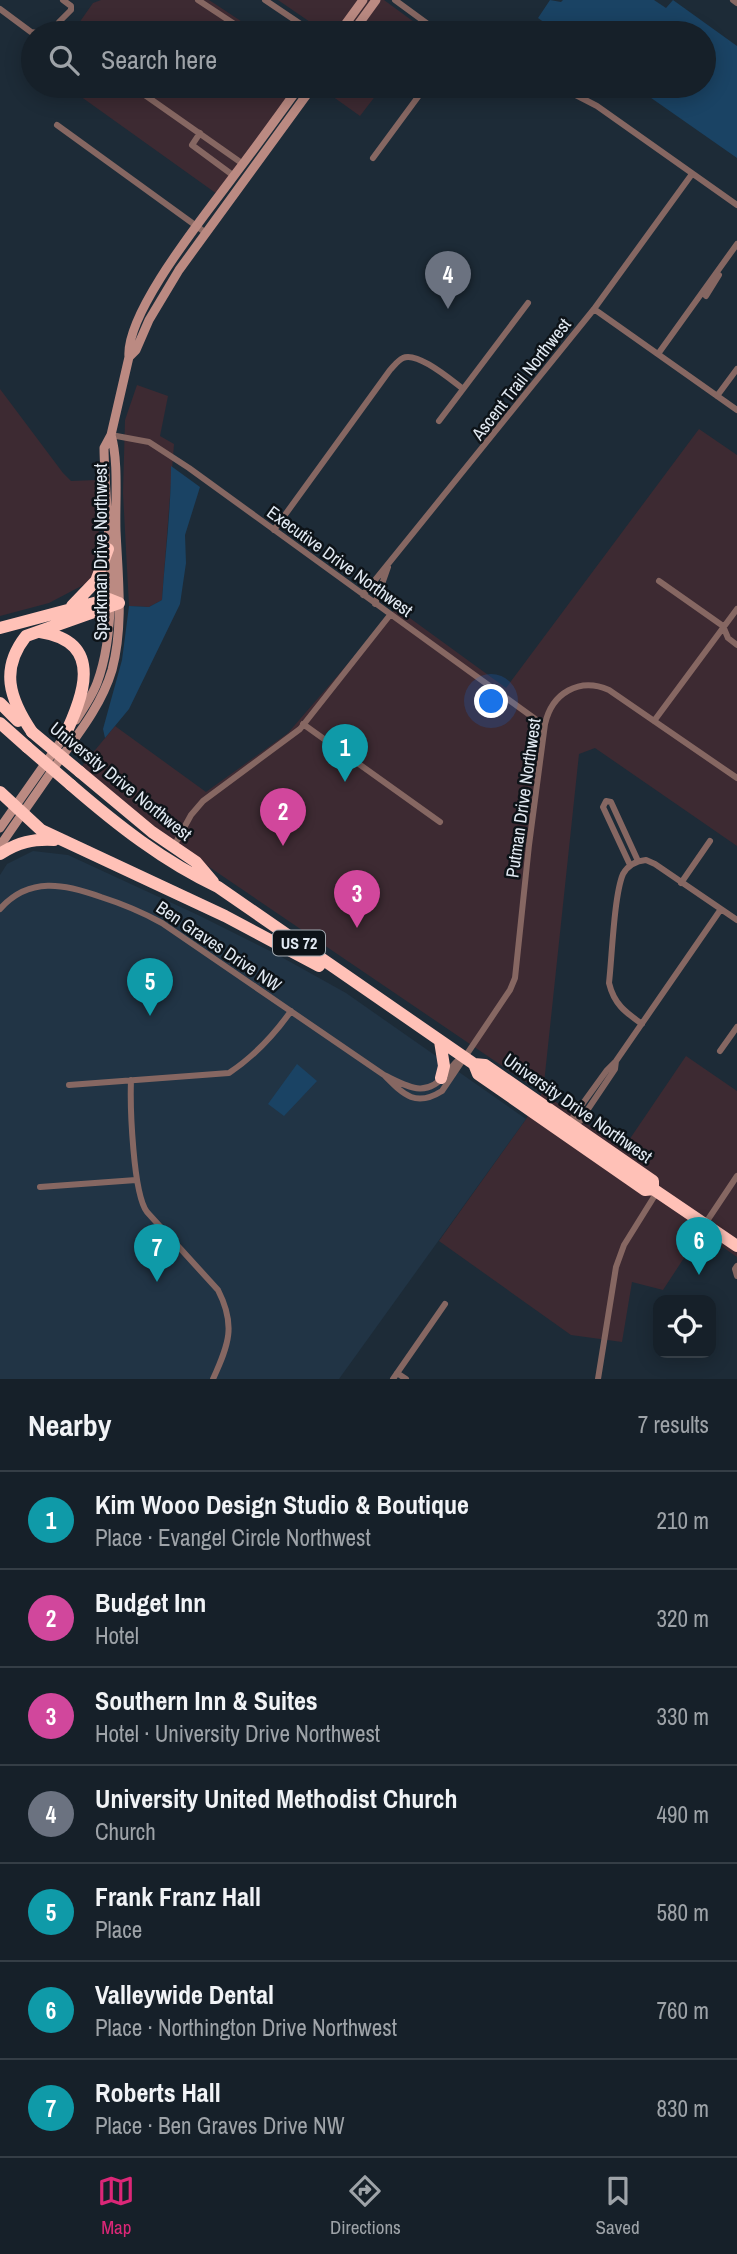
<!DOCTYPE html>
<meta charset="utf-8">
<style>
:root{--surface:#162029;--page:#1f2831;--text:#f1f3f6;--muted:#9ea3a8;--line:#353e46;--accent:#db2777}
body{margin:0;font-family:"Archivo Narrow",sans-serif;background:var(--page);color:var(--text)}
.controls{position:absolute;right:21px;bottom:21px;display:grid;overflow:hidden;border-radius:14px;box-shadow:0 4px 18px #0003}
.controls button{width:63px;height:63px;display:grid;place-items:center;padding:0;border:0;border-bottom:2px solid var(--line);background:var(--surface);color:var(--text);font:35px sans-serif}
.you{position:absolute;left:492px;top:702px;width:24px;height:24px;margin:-18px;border:5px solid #fff;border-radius:50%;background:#1a73e8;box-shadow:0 0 0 10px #1a73e833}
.badge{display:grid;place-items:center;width:46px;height:46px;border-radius:50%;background:var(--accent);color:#fff;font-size:23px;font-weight:700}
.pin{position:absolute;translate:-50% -58px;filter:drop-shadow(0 2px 4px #0008)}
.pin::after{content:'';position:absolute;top:37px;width:24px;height:21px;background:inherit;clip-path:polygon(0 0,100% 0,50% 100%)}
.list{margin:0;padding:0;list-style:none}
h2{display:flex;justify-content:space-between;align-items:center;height:91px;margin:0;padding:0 28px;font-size:30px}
h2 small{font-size:23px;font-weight:400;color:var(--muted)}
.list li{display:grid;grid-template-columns:46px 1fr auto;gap:21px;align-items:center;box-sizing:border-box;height:98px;padding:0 28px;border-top:2px solid var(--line)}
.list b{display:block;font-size:26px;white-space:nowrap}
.list p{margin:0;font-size:23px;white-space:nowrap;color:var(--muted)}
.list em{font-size:23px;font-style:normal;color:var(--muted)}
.icon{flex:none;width:38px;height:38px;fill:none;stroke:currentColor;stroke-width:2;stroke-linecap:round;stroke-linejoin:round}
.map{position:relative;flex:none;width:737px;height:1379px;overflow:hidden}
.search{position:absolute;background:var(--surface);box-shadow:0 4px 18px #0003;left:21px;right:21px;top:21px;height:77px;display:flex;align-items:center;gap:18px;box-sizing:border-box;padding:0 24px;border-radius:38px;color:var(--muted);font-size:26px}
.sheet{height:777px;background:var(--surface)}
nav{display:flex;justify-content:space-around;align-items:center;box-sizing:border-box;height:98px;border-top:2px solid var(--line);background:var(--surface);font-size:19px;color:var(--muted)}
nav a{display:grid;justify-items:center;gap:4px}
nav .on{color:var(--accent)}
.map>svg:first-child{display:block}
.commercial{fill:#3d2a32}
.built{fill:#213445}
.green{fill:#1a4364}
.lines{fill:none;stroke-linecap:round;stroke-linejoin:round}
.street{stroke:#866762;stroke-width:6}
.secondary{stroke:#bb8a82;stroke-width:9}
.highway{stroke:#ffc1b7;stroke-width:12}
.highway-bridge{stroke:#ffc1b7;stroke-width:12}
.labels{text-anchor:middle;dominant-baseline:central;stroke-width:5;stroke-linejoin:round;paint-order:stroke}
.shield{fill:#0d1318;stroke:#a2aab1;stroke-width:2}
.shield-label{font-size:16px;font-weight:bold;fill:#e2eaf3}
.street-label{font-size:18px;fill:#e2eaf3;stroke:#0d1318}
</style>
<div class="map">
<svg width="737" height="1379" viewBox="0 0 737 1379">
<rect width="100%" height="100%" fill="#1d2b37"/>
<path class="commercial" d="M101 0H209L259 33H72L93 3Z
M278 0H384L425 30 422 33H326Z
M66 86H297L217 194Z
M318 86H383L360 116Z
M137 385 168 396 160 436 174 444 162 600 149 607 129 606 123 493 125 420Z
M0 389 63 473 71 481 97 480 99 539V562L89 582 49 603 0 616Z
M699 429 737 455V846L595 748 579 754 543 1093 623 1149 686 1056 737 1091V1257L701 1232 663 1290 632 1282 622 1342 571 1335 439 1241 526 1119 542 1093 165 837 82 766 115 726 206 792 288 733 396 608 506 688Z"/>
<path class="built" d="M33 851 68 855 198 915 276 954 346 993 526 1119 339 1379H0V875L7 864Z"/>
<path class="green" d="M550 0 561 2 563 0H654L666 8 673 0 737 46V158L634 86H704V33H559L538 18Z
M171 466 200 487 185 535 186 563 180 604 129 709 105 738 103 729 122 660 129 606 149 607 162 600C165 555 171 511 171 466Z
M297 1064 317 1081 284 1116 268 1104Z"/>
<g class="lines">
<path class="street" d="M198 0 248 33
M265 0 314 33
M395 0 440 33
M733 0 737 3
M0 9 31 32 37 33
M54 33 59 22 71 10V6L63 0
M132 86 243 164
M543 86 568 91 597 106 737 205
M57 125 206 233
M200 133 192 145 234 176
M373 158 426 86
M706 296 719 275
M594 309 737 410
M658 354 737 244
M717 396 737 369
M439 421 528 303
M111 435 149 442 189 468 538 721 545 724
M274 530 390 370C394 366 398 360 403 358 417 351 451 380 462 388
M659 581 723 626 728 638 737 645
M363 595 594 309 692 174
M375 604 388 567
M654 721 737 609
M303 724 440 822
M174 846 191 815 203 801 300 729 390 615
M630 865 603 807 606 801 611 802 638 861
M681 883 710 841
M0 909C29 876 65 884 101 897 123 904 142 912 162 923L384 1075C409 1087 426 1099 447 1073 452 1066 455 1062 462 1057
M642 1024C625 1012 614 1004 609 983 612 957 614 895 623 874 628 865 636 861 646 860L655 864 737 920
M720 1051 737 1027
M384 1075C403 1094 415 1108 442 1091L510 990 515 978 529 845 545 724C552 693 579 677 609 690L737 778
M131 1080C130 1106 133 1194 147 1212L218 1290C236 1325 229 1344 213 1379
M69 1085 229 1073C253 1057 274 1035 291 1011
M575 1122 573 1117 607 1070 616 1061 721 909
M574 1123 580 1121 615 1069 616 1061
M40 1187 136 1180
M705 1224 737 1176
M737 1266 735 1269 737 1276
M397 1373 406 1379
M393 1379 445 1304
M598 1379 616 1267 624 1245 657 1192"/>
<path class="secondary" d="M339 33 363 0
M352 33 376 0
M129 357 136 350 149 320 179 270 313 86
M76 720C84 708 92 696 97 683 122 616 105 519 104 448L111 435 129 357C125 313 205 215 233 177 256 147 278 116 300 86
M0 828 66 734
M0 846C19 818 39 790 58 762 79 733 102 704 112 670 124 625 118 576 116 531 115 502 119 461 111 435"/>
<path class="highway" d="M72 606 96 581 108 549
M0 628 109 599 119 603
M40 632C106 642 83 698 63 739
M0 703 18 721
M0 723 27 747
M32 732C9 698 0 669 26 636L119 603
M80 772 152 832 196 862 213 882
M71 785C116 824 164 862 218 887L474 1064 485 1065 653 1181V1189L737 1246
M0 792 41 830 225 916 319 966
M0 854C18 842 33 839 54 840
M440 1041 444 1066 441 1078
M474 1064 478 1074 645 1190 653 1189"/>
<path class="highway-bridge" d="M32 732 80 772
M27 747 71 785"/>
</g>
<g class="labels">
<rect class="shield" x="273" y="930.5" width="52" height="25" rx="5"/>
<g class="shield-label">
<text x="299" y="943">US 72</text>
</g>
<g class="street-label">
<text transform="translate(521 379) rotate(-52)">Ascent Trail Northwest</text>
<text transform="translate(100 552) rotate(-90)">Sparkman Drive Northwest</text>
<text transform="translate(340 561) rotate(36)">Executive Drive Northwest</text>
<text transform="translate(121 781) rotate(39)">University Drive Northwest</text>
<text transform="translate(523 798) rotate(-82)">Putman Drive Northwest</text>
<text transform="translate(219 946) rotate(34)">Ben Graves Drive NW</text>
<text transform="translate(578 1108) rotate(35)">University Drive Northwest</text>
</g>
</g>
</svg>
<div class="controls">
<button><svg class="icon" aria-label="locate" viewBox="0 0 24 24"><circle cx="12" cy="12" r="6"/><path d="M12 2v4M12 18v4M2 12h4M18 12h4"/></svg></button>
</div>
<div class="you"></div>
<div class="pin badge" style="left:345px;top:782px;background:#0f9aa8">1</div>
<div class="pin badge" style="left:283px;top:846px;background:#d1479c">2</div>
<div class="pin badge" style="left:357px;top:928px;background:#d1479c">3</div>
<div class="pin badge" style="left:448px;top:309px;background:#6b7280">4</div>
<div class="pin badge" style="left:150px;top:1016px;background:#0f9aa8">5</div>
<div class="pin badge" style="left:699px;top:1275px;background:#0f9aa8">6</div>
<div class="pin badge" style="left:157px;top:1282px;background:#0f9aa8">7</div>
<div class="search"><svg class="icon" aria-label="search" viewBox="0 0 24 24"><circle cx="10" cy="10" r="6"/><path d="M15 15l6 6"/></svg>Search here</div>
</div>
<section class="sheet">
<h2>Nearby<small>7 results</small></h2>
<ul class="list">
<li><span class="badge" style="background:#0f9aa8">1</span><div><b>Kim Wooo Design Studio &amp; Boutique</b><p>Place · Evangel Circle Northwest</p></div><em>210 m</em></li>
<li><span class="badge" style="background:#d1479c">2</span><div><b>Budget Inn</b><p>Hotel</p></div><em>320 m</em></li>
<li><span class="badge" style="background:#d1479c">3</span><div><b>Southern Inn &amp; Suites</b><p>Hotel · University Drive Northwest</p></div><em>330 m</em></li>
<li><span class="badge" style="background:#6b7280">4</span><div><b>University United Methodist Church</b><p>Church</p></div><em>490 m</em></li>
<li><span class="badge" style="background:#0f9aa8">5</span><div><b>Frank Franz Hall</b><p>Place</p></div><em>580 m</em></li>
<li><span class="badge" style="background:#0f9aa8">6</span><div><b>Valleywide Dental</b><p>Place · Northington Drive Northwest</p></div><em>760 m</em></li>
<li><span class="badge" style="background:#0f9aa8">7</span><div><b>Roberts Hall</b><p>Place · Ben Graves Drive NW</p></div><em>830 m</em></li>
</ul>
</section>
<nav>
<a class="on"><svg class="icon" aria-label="map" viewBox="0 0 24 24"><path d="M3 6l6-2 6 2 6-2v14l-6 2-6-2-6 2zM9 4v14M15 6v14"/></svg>Map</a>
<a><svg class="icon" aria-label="directions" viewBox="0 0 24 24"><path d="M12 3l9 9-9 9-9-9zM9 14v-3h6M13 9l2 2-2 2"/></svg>Directions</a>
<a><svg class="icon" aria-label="saved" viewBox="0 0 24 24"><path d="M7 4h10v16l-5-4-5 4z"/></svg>Saved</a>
</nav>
